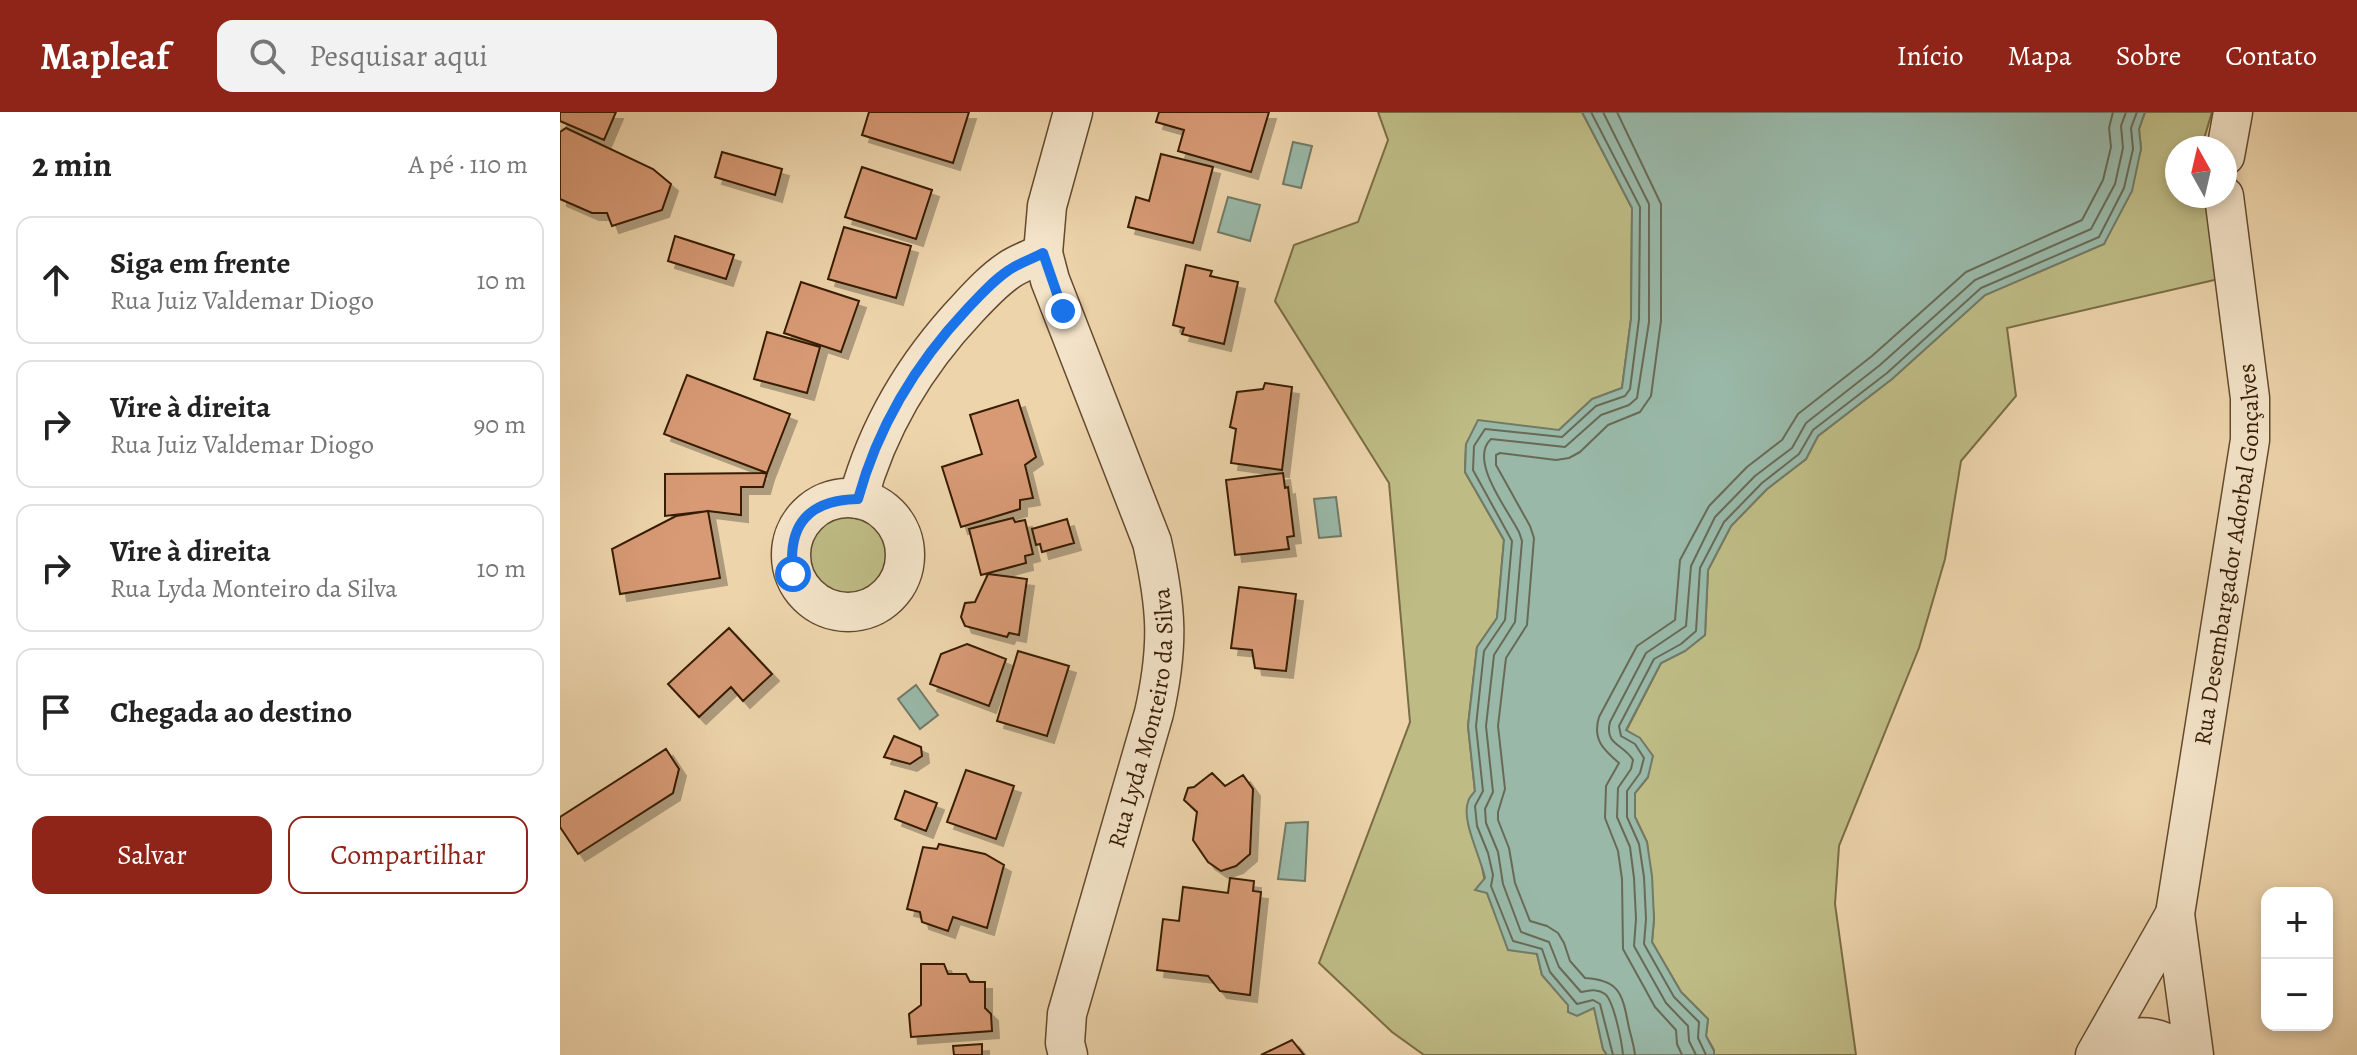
<!DOCTYPE html>
<html lang="pt">
<meta charset="utf-8">
<style>
:root{--surface:#fff;--page:#f2f2f2;--text:#222;--muted:#767676;--line:#e0e0e0;--accent:#8f2418}
body{margin:0;font-family:Alegreya,serif;background:var(--page);color:var(--text)}
.controls{position:absolute;right:24px;bottom:24px;display:grid;overflow:hidden;border-radius:16px;box-shadow:0 4px 12px #0003}
.controls button{width:72px;height:72px;display:grid;place-items:center;padding:0;border:0;border-bottom:2px solid var(--line);background:var(--surface);color:var(--text);font:40px sans-serif}
.compass{position:absolute;left:1605px;top:24px;width:72px;height:72px;border-radius:50%;background:var(--surface);box-shadow:0 4px 12px #0003;rotate:352deg}
.stop{position:absolute;width:24px;height:24px;margin:-18px;border:6px solid #1a73e8;border-radius:50%;background:#fff}
.stop.end{background:#1a73e8;border-color:#fff;box-shadow:0 2px 8px #0008}
.list{margin:0;padding:0;list-style:none}
h2{display:flex;justify-content:space-between;align-items:center;height:104px;margin:0;padding:0 32px;font-size:34px}
h2 small{font-size:26px;font-weight:400;color:var(--muted)}
.list li{display:grid;grid-template-columns:52px 1fr auto;gap:24px;align-items:center;box-sizing:border-box;height:128px;margin:0 16px 16px;padding:0 16px;border:2px solid var(--line);border-radius:16px}
.list b{display:block;font-size:30px;white-space:nowrap}
.list p{margin:0;font-size:26px;white-space:nowrap;color:var(--muted)}
.list em{font-size:26px;font-style:normal;color:var(--muted)}
.actions{display:flex;gap:16px;padding:24px 32px}
.actions a{flex:1;padding:18px 0;border:2px solid var(--accent);border-radius:16px;text-align:center;font-size:28px;color:var(--accent)}
.actions .main{background:var(--accent);color:#fff}
.icon{flex:none;width:44px;height:44px;fill:none;stroke:currentColor;stroke-width:2;stroke-linecap:round;stroke-linejoin:round}
.map{position:relative;flex:none;width:1797px;height:943px;overflow:hidden}
header{display:flex;align-items:center;gap:48px;box-sizing:border-box;height:112px;padding:0 40px;background:var(--accent);color:#fff}
header strong{font-size:38px}
nav{display:flex;gap:44px;margin-inline-start:auto;font-size:28px}
.search{width:560px;height:72px;background:var(--page);display:flex;align-items:center;gap:20px;box-sizing:border-box;padding:0 28px;border-radius:16px;color:var(--muted);font-size:30px}
main{display:flex}
aside{flex:1;background:var(--surface)}
.map>svg:first-child{display:block}
.green{fill:#bebb85;stroke:#7a6c44;stroke-width:2}
.water{fill:#99b8a8;stroke:#727a66;stroke-width:2}
.lines{fill:none;stroke-linecap:round;stroke-linejoin:round}
.shore{stroke:#686a56;stroke-width:2}
.building{fill:#d79a75;stroke:#371c04;stroke-width:2;filter:url(#shadow)}
.minor-casing{stroke:#644a2e;stroke-width:41}
.minor{stroke:#f3e3c8;stroke-width:38}
.route{stroke:#1a73e8;stroke-width:10}
.labels{text-anchor:middle;dominant-baseline:central;stroke-width:7;stroke-linejoin:round;paint-order:stroke}
.street-label{font-size:24px;fill:#371c04;stroke:#f3e3c8}
</style>
<header>
<strong>Mapleaf</strong>
<div class="search"><svg class="icon" aria-label="search" viewBox="0 0 24 24"><circle cx="10" cy="10" r="6"/><path d="M15 15l6 6"/></svg>Pesquisar aqui</div>
<nav><a>Início</a><a>Mapa</a><a>Sobre</a><a>Contato</a></nav>
</header>
<main>
<aside>
<h2>2 min<small>A pé · 110 m</small></h2>
<ul class="list">
<li><svg class="icon" aria-label="ahead" viewBox="0 0 24 24"><path d="M12 20V5M6 11l6-6 6 6"/></svg><div><b>Siga em frente</b><p>Rua Juiz Valdemar Diogo</p></div><em>10 m</em></li>
<li><svg class="icon" aria-label="right" viewBox="0 0 24 24"><path d="M7 20v-9h11M14 6l5 5-5 5"/></svg><div><b>Vire à direita</b><p>Rua Juiz Valdemar Diogo</p></div><em>90 m</em></li>
<li><svg class="icon" aria-label="right" viewBox="0 0 24 24"><path d="M7 20v-9h11M14 6l5 5-5 5"/></svg><div><b>Vire à direita</b><p>Rua Lyda Monteiro da Silva</p></div><em>10 m</em></li>
<li><svg class="icon" aria-label="arrive" viewBox="0 0 24 24"><path d="M6 21V4h12l-3 4 3 4H6"/></svg><div><b>Chegada ao destino</b></div></li>
</ul>
<div class="actions"><a class="main">Salvar</a><a>Compartilhar</a></div>
</aside>
<div class="map">
<svg width="1797" height="943" viewBox="0 0 1797 943">
<defs>
<filter id="shadow"><feDropShadow dx="7" dy="7" stdDeviation="0" flood-color="#0004"/></filter>
</defs>
<rect width="100%" height="100%" fill="#edd4ab"/>
<filter id="stains"><feTurbulence type="fractalNoise" baseFrequency=".0025" numOctaves="4"/><feColorMatrix values="0 0 0 0 .2 0 0 0 0 .09 0 0 0 0 .02 0 0 0 .5 -.17"/></filter>
<radialGradient id="worn" r=".72"><stop offset=".6" stop-color="#630" stop-opacity="0"/><stop offset="1" stop-color="#630" stop-opacity=".3"/></radialGradient>
<path class="green" d="M818 0H1022L1072 96 1071 207 1062 276 1032 287 999 318 906 332 905 360 944 428 937 506 917 535 908 614 915 679 909 715 920 744 927 781 937 807 977 842 982 863 1009 893 1034 895 1043 937 1047 943H864L832 920 759 851 850 610 829 371 715 189 734 133 798 110 828 28Z
M1585 0H1652L1644 27 1645 36H1617V84H1652L1663 166 1447 216 1456 284 1401 349 1385 447 1359 536 1279 734 1275 792 1296 943H1154V938L1146 924 1148 907 1121 880 1092 830 1094 807 1087 730 1075 705V681L1088 665 1066 619 1101 551 1125 539 1145 523 1148 458 1171 414 1207 377 1246 347 1258 324 1332 267 1425 183 1544 132 1581 37 1579 17Z
M244 443a43 43 0 1 1 86 0a43 43 0 1 1-86 0Z"/>
<path class="water" d="M1022 0H1585L1579 17 1581 37 1572 79 1544 132 1425 183 1332 267 1258 324 1246 347 1207 377 1171 414 1148 458 1145 523 1125 539 1101 551 1066 618 1080 626 1093 644 1088 665 1075 681V705L1087 730 1092 764 1094 807 1092 830 1121 880 1148 907 1146 924 1154 939V943H1047L1043 937 1034 896 1017 904 1008 900V893L982 863 977 842 948 838 927 781 915 778 925 766C921 746 901 708 908 690 909 685 913 682 915 679L908 614 917 535 937 506 944 428 905 360 906 332 918 308 999 318 1032 287 1062 276 1071 207 1072 96Z
M733 30 752 34 741 76 723 72Z
M668 85 700 93 690 129 658 120Z
M776 385 781 424 759 426 754 387Z
M356 573 378 603 360 617 338 587Z
M748 710 745 769 718 767 726 711Z"/>
<g class="lines">
<path class="shore" d="M1031 0 1080 95 1079 207 1070 277 1065 284 1036 294 1002 325 925 317 914 334 913 358 952 429 945 508 924 539 916 614 923 679 915 694 917 714 928 741 933 763 931 774 953 829 982 837 990 860 1017 892 1033 888 1040 892 1053 943
M1043 0 1089 92V210L1077 286 1069 293 1041 303 1005 335 931 327C908 348 948 398 959 420L962 429 955 510 934 543 926 614 933 680 925 697 926 711 938 740 943 772 961 820 989 830 999 855 1021 880C1029 879 1037 876 1045 882 1054 889 1062 931 1063 943
M1057 0 1101 92V209L1091 284 1080 300 1048 313 1020 340 1009 346 996 348 940 341 936 343V353L970 414 974 426 967 513 946 546 938 614 945 677 938 700V708L949 736 955 771 970 809 987 814 998 821 1004 831 1010 849 1025 866C1058 868 1062 880 1068 911 1070 922 1074 932 1075 943
M1122 943 1117 932 1116 918 1095 895 1063 837 1062 767 1058 739 1045 706 1046 674 1059 651C1044 638 1032 628 1039 605L1077 534 1115 508 1120 448 1149 394 1187 355 1222 328 1238 302 1312 244 1406 160 1522 108 1543 68 1551 35 1549 16 1553 0
M1136 943 1129 929 1128 914 1106 891 1074 834 1076 807 1074 766 1070 735 1057 705 1058 676 1071 657 1073 648C1064 632 1044 633 1050 610L1086 541 1126 514 1131 454 1155 405 1195 364 1232 336 1246 311 1320 253 1415 168 1531 117 1555 72 1563 36 1561 14 1566 0
M1146 943 1138 926 1139 910 1114 885 1084 832 1086 807 1084 765 1079 732 1067 705V679L1080 661 1084 646 1075 632 1061 624 1059 614 1094 547 1121 532 1136 519 1140 456 1164 410 1202 371 1239 342 1253 318 1327 261 1421 176 1539 125 1564 76 1573 37 1571 16 1577 0"/>
</g>
<path class="building" d="M0 0H56L44 28 0 9Z
M309 0H409L393 51 302 23Z
M599 0H709L691 60 618 39 624 18 596 10Z
M6 16 93 57 111 72 102 98 52 114 47 101H32L0 87V20Z
M162 40 222 57 215 83 155 65Z
M601 42 653 55 633 131 568 115 576 85 589 89Z
M302 55 372 78 356 127 285 105Z
M284 115 351 134 336 186 268 167Z
M115 124 174 143 166 167 108 149Z
M626 153 652 159 650 164 678 170 664 232 622 222 624 216 613 213Z
M241 170 299 189 281 240 224 221Z
M207 220 260 235 247 281 194 267Z
M127 263 230 302 207 361 104 322Z
M705 271 732 275 722 358 671 351 676 317 670 315 677 280 703 277Z
M458 288 476 345 465 353 473 386 460 388V397L401 415 382 355 422 342 410 303Z
M207 361 203 375H181V403L148 399 105 404V362Z
M723 361 725 376 728 375 734 424 727 425 729 437 675 443 666 368Z
M148 399 160 466 60 482 52 437 116 404Z
M453 406 455 410 465 408 473 442 465 444 466 451 421 463 409 417Z
M507 407 514 431 482 440 480 432 476 433 472 417Z
M428 462 467 467 459 523 449 521 447 525 405 514 401 505 405 491 415 490Z
M679 475 736 482 726 559 695 556 692 538 671 536Z
M169 516 212 562 183 589 171 575 139 605 108 572Z
M407 532 446 547 429 594 370 572 381 542Z
M458 539 509 554 487 624 437 609Z
M334 624 361 635 362 644 350 652 324 645Z
M106 637 119 657 113 681 18 742 0 715V705Z
M406 658 454 674 436 727 387 710Z
M652 661 665 674 683 663 693 677 690 742 676 754 661 759 648 750 633 728 637 700 624 688 628 676 634 675Z
M345 679 377 691 366 719 335 707Z
M379 732 425 742 444 753 427 816 393 805 388 819 362 810 360 800 347 797 363 735 377 737Z
M670 766 694 769 693 779 701 780 690 883 660 879 648 864 597 858 603 807 619 809 623 775 668 781Z
M361 852H384L388 862H406L410 870H425V896L431 902 432 919 351 925 349 902 361 893Z
M732 928 744 943H701Z
M422 932V943H394L393 934Z"/>
<g class="lines">
<g class="minor-casing">
<g id="minor">
<path d="M1665 44 1673 0"/>
<circle cx="288" cy="443" r="57"/>
<path d="M298 387C318 314 357 250 408 196 421 182 434 168 449 158 459 151 472 147 483 141"/>
<path id="s1" d="M508 943 505 931 507 902 594 601C609 534 607 497 592 430L490 168 483 141 487 94 513 0"/>
<path d="M1535 943 1615 802"/>
<path d="M1537 943C1563 921 1597 918 1622 943"/>
<path id="s2" d="M1634 943 1615 802 1690 328V286L1664 84"/>
</g>
</g>
<use href="#minor" class="minor"/>
</g>
<g class="lines">
<path class="route" d="M233 462C227 412 249 388 298 387 318 314 357 250 408 196 421 182 434 168 449 158 459 151 472 147 483 141L503 199"/>
</g>
<g class="labels">
<g class="street-label">
<text stroke="none"><textPath href="#s2" startOffset="506">Rua Desembargador Adorbal Gonçalves</textPath></text>
<text stroke="none"><textPath href="#s1" startOffset="348">Rua Lyda Monteiro da Silva</textPath></text>
</g>
</g>
<rect width="100%" height="100%" filter="url(#stains)"/>
<rect width="100%" height="100%" fill="url(#worn)"/>
</svg>
<div class="controls">
<button>+</button>
<button>−</button>
</div>
<svg class="compass" viewBox="-18 -18 36 36"><path d="M0-13l5 13h-10z" fill="#e53935"/><path d="M0 13l5-13h-10z" fill="#767676"/></svg>
<div class="stop" style="left:233px;top:462px"></div>
<div class="stop end" style="left:503px;top:199px"></div>
</div>
</main>
